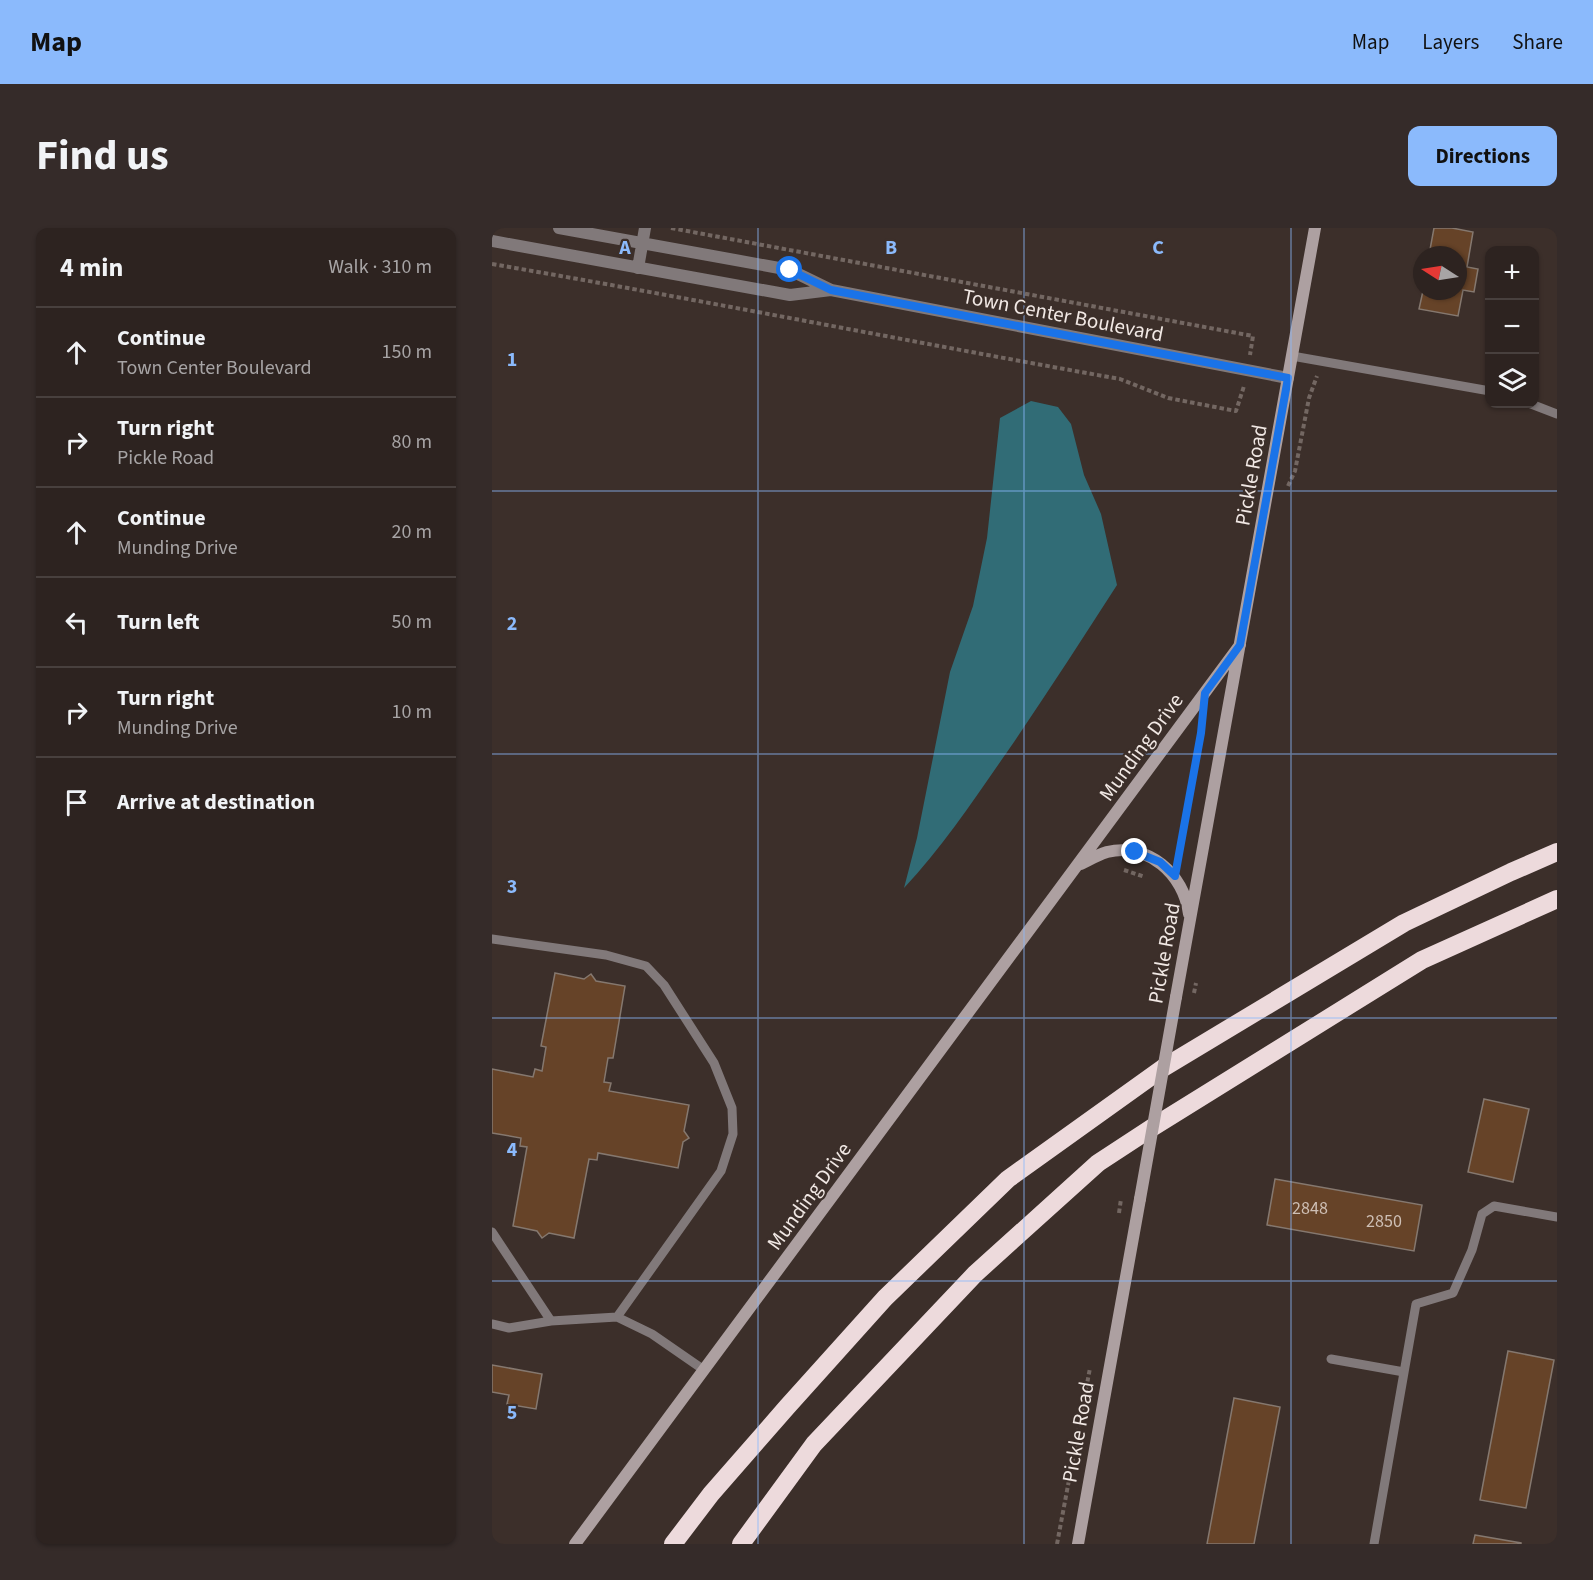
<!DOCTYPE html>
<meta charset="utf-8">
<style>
:root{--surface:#2d2320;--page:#352b29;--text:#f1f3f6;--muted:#a7a4a5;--line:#48403e;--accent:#8bbafc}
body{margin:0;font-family:"Source Sans 3",sans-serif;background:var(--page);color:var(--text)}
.controls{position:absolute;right:18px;top:18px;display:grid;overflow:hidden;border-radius:12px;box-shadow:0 2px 4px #0004}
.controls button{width:54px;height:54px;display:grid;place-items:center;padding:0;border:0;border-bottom:2px solid var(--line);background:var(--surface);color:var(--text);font:30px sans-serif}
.compass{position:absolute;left:921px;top:18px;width:54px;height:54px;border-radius:50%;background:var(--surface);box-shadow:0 2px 4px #0004;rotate:282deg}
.stop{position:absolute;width:18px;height:18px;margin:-14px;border:4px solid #1a73e8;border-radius:50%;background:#fff}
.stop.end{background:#1a73e8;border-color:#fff;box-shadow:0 2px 6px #0008}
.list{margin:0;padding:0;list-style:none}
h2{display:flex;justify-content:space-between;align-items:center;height:78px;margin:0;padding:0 24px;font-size:26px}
h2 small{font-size:20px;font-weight:400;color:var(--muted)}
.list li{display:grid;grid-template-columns:39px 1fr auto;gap:18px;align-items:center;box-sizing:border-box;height:90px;padding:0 24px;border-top:2px solid var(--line)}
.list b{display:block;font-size:22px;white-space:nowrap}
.list p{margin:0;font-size:20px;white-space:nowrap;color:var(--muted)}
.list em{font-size:20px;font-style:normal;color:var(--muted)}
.icon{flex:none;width:33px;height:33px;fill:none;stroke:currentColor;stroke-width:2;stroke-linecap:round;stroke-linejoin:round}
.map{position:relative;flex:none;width:1065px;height:1316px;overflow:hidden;border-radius:12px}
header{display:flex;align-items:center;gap:36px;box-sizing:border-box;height:84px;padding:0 30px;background:var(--accent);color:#111}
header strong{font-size:28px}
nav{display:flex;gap:33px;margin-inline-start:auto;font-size:21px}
.intro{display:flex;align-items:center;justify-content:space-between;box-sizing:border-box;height:144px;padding:0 36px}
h1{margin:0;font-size:42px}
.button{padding:15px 27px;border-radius:12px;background:var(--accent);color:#111;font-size:21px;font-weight:700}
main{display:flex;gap:36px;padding:0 36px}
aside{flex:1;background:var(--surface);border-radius:12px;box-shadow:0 2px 4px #0004}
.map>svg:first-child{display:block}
.water{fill:#316c76}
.building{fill:#664328;stroke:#85786f;stroke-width:1.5}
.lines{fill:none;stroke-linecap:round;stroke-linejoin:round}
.path{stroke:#736762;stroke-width:4;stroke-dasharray:4.5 3;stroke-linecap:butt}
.lane{stroke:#81797a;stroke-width:9}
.street{stroke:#81797a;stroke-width:12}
.secondary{stroke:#ada0a1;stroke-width:12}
.highway{stroke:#eddadc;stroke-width:18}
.path-bridge{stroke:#736762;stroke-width:4;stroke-dasharray:4.5 3;stroke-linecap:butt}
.secondary-bridge{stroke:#ada0a1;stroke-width:12}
.route{stroke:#1a73e8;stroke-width:8}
.grid{fill:none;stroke:#8bbafc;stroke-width:1.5;stroke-opacity:0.55}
.labels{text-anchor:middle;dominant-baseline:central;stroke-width:4.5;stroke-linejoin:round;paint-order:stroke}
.number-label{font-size:18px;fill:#cebfb5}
.street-label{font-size:21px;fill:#f1e8e4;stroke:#3c2f2a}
.grid-label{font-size:20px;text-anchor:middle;font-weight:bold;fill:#8bbafc;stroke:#3c2f2a;stroke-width:4.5;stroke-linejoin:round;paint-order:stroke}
</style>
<header>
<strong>Map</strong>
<nav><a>Map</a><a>Layers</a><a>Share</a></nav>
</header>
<div class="intro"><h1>Find us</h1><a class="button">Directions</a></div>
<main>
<aside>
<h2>4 min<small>Walk · 310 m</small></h2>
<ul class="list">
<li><svg class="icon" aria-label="ahead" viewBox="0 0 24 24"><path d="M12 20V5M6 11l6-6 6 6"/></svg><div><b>Continue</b><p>Town Center Boulevard</p></div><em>150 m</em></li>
<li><svg class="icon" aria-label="right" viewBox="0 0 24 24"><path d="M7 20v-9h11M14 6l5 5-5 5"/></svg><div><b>Turn right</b><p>Pickle Road</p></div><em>80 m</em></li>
<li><svg class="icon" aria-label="ahead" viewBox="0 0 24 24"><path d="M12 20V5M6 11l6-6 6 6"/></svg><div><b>Continue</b><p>Munding Drive</p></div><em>20 m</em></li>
<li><svg class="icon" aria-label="left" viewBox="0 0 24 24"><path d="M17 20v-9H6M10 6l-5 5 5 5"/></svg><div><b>Turn left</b></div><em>50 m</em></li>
<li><svg class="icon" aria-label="right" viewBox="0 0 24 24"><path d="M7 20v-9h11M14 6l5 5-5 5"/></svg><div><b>Turn right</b><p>Munding Drive</p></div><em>10 m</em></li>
<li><svg class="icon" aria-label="arrive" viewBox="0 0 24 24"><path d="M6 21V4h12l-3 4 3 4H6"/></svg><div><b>Arrive at destination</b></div></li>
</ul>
</aside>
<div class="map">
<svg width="1065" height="1316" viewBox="0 0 1065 1316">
<rect width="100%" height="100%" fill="#3c2f2a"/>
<path class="water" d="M539 173 566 179 579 196 592 247 609 286 625 357C591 410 557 462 522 514 487 564 454 615 412 660L425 610 458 444 481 378 495 310 508 190Z"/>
<path class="building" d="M942 0H960L981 4 975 39 986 41 982 64 971 62 966 88 927 81 931 63H966V27H937Z
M63 745 92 751 99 746 104 753 133 758 121 830H116L112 854 119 855 117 863 197 877 192 903 197 910 191 914 186 940 106 925 105 932 97 931 82 1010 57 1005 50 1010 45 1003 21 998 35 919 28 918 29 910 0 905V841L41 849 43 841 50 843 54 819 49 818Z
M992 871 1037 881 1021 954 976 944Z
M783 951 930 977 922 1023 775 997Z
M1016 1123 1062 1132 1034 1280 988 1272Z
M0 1137 50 1146 44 1181 15 1176 17 1167 0 1164Z
M742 1170 788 1179 762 1316H715Z
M983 1307 1029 1315V1316H981Z"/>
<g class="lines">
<path class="path" d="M179 0 761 108 758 127
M0 36C210 72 419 114 628 151L676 170 744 183 752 158
M796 258 803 243 817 170 825 148
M686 628 710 500
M632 642 653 649
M565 1316 598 1140"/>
<path class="lane" d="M800 128 998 163
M1039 176 1065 186
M0 711 114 727 154 738 172 757 222 835 240 880 241 906 229 943 125 1089
M0 1004 59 1093
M0 1096 17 1100 59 1093 125 1089 160 1106 212 1142
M839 1131 912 1144
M882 1316 924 1076 961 1065 980 1022 990 986 1002 978 1065 989"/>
<path class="street" d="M67 0 298 42 339 62 796 150
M0 13 298 67 339 62
M146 40 153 0"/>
<path class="secondary" d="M589 636C597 632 605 627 615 624 656 614 692 646 697 686
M684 769 823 0
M83 1316 748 417
M586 1316 648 971"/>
<path class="highway" d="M181 1316 219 1266 295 1179 393 1070 516 951 671 840 912 695 1019 644 1065 624
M249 1316 322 1216 483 1046 606 935 661 899 930 732 1065 671"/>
<path class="path-bridge" d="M702 765 704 755
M627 985 629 971"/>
<path class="secondary-bridge" d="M648 971 684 769"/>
</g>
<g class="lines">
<path class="route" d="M298 42 339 62 796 150 748 417 713 465 709 505 683 648 668 634 643 624"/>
</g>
<path class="grid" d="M266 0V1316M532 0V1316M799 0V1316M0 263H1065M0 526H1065M0 790H1065M0 1053H1065"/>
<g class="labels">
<g class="number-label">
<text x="818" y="980">2848</text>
<text x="892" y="993">2850</text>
</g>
<g class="street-label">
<text transform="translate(571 87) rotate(11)">Town Center Boulevard</text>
<text transform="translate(759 247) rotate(-80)">Pickle Road</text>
<text transform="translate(649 519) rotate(-54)">Munding Drive</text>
<text transform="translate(672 725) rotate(-80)">Pickle Road</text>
<text transform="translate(317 968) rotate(-54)">Munding Drive</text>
<text transform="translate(586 1204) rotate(-80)">Pickle Road</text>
</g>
</g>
<g class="grid-label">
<text x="133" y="26">A</text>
<text x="399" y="26">B</text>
<text x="666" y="26">C</text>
<text x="20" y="138">1</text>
<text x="20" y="402">2</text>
<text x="20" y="665">3</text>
<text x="20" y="928">4</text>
<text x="20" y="1191">5</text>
</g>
</svg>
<div class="controls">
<button>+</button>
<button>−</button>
<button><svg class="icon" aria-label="layers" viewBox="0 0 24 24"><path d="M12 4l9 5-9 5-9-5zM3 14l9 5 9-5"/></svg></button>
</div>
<svg class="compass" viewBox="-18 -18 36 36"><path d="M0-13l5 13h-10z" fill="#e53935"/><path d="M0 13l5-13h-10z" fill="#a7a4a5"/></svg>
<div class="stop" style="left:298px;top:42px"></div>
<div class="stop end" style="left:643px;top:624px"></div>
</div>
</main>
